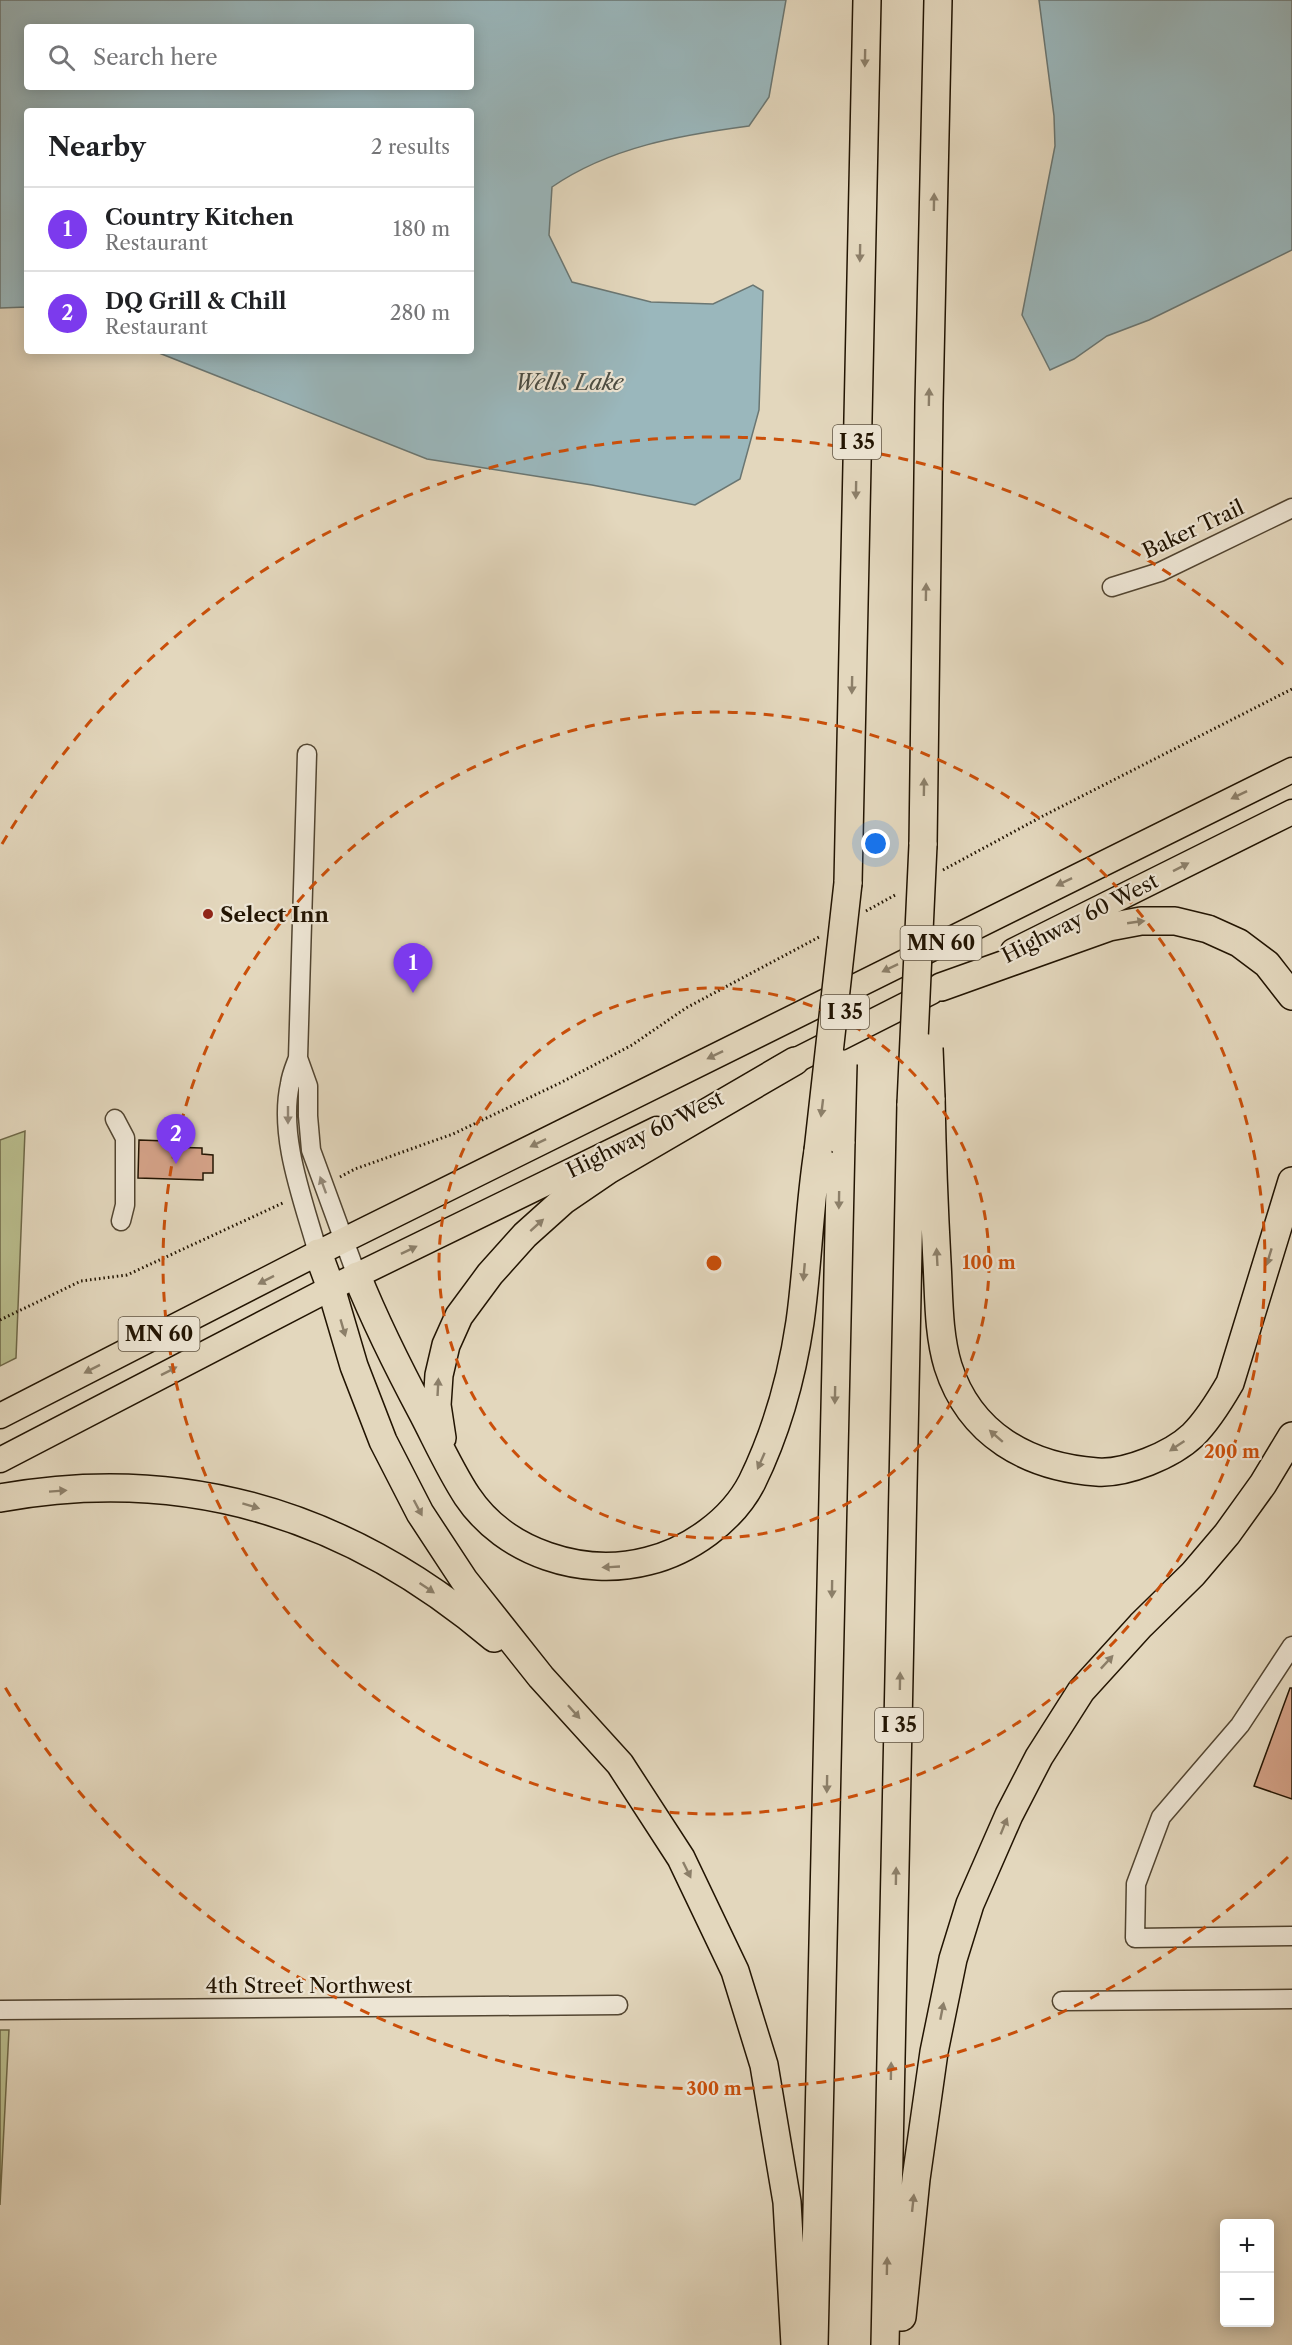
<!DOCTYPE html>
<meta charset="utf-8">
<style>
:root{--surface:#fff;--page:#f2f2f2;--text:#202124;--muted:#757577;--line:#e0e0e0;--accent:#7c3aed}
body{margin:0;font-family:"Libre Caslon Text",serif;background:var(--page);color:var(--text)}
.controls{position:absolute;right:18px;bottom:18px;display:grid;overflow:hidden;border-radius:6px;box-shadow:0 3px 15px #0003}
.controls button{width:54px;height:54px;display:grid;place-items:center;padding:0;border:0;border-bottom:2px solid var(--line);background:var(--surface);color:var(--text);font:30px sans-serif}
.you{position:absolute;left:876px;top:844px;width:21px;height:21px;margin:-15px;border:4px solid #fff;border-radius:50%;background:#1a73e8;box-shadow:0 0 0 9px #1a73e833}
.badge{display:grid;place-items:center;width:39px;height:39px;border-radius:50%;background:var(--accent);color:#fff;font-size:20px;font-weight:700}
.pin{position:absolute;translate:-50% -50px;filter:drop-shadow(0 2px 3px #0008)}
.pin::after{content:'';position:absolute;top:32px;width:21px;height:18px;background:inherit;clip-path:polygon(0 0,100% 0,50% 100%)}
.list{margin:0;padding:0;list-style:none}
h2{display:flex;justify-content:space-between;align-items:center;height:78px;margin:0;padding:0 24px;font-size:26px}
h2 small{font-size:20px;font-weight:400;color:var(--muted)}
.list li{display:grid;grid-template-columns:39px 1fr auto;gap:18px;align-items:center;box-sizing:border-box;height:84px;padding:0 24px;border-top:2px solid var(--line)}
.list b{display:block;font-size:22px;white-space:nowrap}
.list p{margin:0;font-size:20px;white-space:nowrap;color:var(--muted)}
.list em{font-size:20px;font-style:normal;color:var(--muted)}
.icon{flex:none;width:33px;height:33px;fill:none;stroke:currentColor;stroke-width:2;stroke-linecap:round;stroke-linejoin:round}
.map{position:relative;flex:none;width:1292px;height:2345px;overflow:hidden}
.search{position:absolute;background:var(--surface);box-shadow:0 3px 15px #0003;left:24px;top:24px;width:450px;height:66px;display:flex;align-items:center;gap:15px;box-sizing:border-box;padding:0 21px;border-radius:6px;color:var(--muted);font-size:22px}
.panel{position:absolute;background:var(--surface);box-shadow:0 3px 15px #0003;left:24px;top:108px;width:450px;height:246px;border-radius:6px}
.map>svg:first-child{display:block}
.green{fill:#b9bd8d;stroke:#6e6848;stroke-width:1.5}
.water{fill:#9ab7bc;stroke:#6a7672;stroke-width:1.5;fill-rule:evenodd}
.building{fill:#d4a288;stroke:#221402;stroke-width:1.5}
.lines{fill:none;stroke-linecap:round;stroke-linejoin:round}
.minor-casing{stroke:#524531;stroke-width:21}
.major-casing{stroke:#221402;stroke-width:27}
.highway-casing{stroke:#221402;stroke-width:30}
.path{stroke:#221402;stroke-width:3;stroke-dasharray:1.5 3;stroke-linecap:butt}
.minor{stroke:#ede5d4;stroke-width:18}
.major{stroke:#e3d7bd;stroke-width:24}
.highway{stroke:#e3d7bd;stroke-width:27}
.highway-bridge-casing{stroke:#221402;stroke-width:30;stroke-linecap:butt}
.highway-bridge{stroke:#e3d7bd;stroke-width:27}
.oneway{fill:#8c7f69}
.oneway2{fill:#928776}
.ring{fill:none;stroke:#ca4f0a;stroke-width:3;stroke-dasharray:10 8}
.poi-dot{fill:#8f2418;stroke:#ede5d4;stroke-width:2}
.labels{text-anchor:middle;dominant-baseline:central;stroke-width:4.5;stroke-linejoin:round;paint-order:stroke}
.shield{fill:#ede5d4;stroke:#5f5341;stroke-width:1.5}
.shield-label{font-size:20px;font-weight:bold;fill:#221402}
.street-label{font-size:21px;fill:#221402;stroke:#ede5d4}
.poi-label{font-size:21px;font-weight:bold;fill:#221402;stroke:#ede5d4;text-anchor:start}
.water-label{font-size:22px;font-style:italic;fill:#4c4d43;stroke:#ede5d4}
.centre{fill:#ca4f0a;stroke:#ede5d4;stroke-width:3}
.ring-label{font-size:18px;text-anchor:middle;font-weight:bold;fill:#ca4f0a;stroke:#ede5d4;stroke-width:4.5;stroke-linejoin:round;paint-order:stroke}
</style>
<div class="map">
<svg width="1292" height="2345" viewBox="0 0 1292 2345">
<rect width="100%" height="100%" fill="#e3d7bd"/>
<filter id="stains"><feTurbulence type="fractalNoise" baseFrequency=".00333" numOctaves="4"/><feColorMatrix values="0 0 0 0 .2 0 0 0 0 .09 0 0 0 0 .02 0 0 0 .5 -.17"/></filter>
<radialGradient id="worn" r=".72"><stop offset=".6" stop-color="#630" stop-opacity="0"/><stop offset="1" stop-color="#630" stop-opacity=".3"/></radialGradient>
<path class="green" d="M25 1131 16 1358 0 1366V1140Z
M0 2030H9L0 2205Z"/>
<path class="water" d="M0 0H786L769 97 749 126C681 135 610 147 552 187L549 235 572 282 651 302 713 304 753 285 763 291 759 410 740 479 695 505 592 485 427 459 154 351H471V111H27V307L0 308ZM27 27H471V87H27Z
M1039 0H1292V250L1149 320 1107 336 1074 359 1050 370 1022 315 1055 146 1054 116Z"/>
<path class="building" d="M139 1140 166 1141V1147L202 1148V1154L213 1155V1173H203V1180L138 1178Z
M1290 1688H1292V1799L1254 1786Z"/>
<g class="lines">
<g class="minor-casing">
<path id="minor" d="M1112 587 1160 572 1292 508
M307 754 298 1058C295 1066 291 1075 290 1084 278 1137 304 1202 318 1253
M298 1058 308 1086V1116L311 1150 357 1276
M115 1119 125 1138V1205L121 1221
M1292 1646 1240 1725 1161 1817 1136 1884 1135 1938 1292 1936
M1062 2001 1292 1999
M0 2010 618 2005"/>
</g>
<g class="major-casing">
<path id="major" d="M1013 951 1292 812
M779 1069 931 992
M0 1416 318 1253 1292 770
M0 1460 331 1288 657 1129"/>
</g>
<g class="highway-casing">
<path id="highway" d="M923 845 929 404 938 0
M848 883 867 0
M941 987 1109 927 1141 921H1175L1208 929 1239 943 1267 964 1292 996
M931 1098C932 1153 934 1207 937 1262 939 1296 938 1333 948 1366 970 1435 1028 1467 1097 1472 1126 1474 1172 1455 1193 1435 1208 1420 1219 1402 1230 1383L1292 1181
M318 1253 331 1288 354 1366 383 1441 420 1513 464 1580 541 1677 620 1764 681 1858 735 1971 764 2065 787 2202 795 2345
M357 1276C376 1323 399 1369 423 1414 437 1441 450 1470 467 1496 505 1553 583 1578 648 1561 689 1551 732 1521 752 1482 776 1433 792 1376 800 1322 808 1265 809 1208 818 1151
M442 1438 437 1405 439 1375 446 1345 459 1316 490 1274 525 1235 564 1200 608 1170 795 1061
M0 1498C188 1464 350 1516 494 1638
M902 2317 916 2179 934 2052 953 1959 970 1904 1009 1815 1039 1757 1081 1691 1141 1625 1193 1574 1227 1534 1263 1484 1292 1436
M814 2345 841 1141
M885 2345 911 1104"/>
</g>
<path class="path" d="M943 870 1043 816 1292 689
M866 911 897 894
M340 1177 355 1169 453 1134 560 1083 632 1045 686 1008 821 936
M0 1320 81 1281 127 1275 285 1202"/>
<use href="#minor" class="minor"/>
<use href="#major" class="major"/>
<use href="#highway" class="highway"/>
<g class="highway-bridge-casing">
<path id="highway-bridge" d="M929 1048 931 1098
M911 1104 923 845
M841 1141 843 1064
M818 1151 848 883"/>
</g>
<use href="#highway-bridge" class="highway-bridge"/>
</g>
<defs><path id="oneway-solid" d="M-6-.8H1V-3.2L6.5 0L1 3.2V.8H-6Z" transform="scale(1.5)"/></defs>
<g class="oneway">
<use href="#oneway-solid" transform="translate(865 58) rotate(91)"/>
<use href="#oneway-solid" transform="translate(934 202) rotate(-89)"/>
<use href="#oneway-solid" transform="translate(860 253) rotate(91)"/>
<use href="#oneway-solid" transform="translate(929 397) rotate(-89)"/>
<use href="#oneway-solid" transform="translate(856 490) rotate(91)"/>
<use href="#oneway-solid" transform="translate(926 592) rotate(-89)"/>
<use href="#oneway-solid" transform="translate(852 685) rotate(91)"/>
<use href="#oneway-solid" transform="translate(924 787) rotate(-89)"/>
<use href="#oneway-solid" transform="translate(1239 795) rotate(154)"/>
<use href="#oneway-solid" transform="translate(1181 867) rotate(-27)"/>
<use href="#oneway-solid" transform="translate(1064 882) rotate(154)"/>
<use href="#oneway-solid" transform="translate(1136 922) rotate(-8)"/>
<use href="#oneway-solid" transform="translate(890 968) rotate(154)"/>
<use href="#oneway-solid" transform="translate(715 1055) rotate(154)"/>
<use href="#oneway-solid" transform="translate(822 1108) rotate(97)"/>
<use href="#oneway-solid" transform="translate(538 1143) rotate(154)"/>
<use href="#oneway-solid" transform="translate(839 1200) rotate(91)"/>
<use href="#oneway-solid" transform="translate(537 1225) rotate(-42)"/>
<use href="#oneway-solid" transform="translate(409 1250) rotate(-26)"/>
<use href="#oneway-solid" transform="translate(937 1257) rotate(-93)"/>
<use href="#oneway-solid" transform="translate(1269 1257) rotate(107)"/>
<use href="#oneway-solid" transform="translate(804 1272) rotate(95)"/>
<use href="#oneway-solid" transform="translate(266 1280) rotate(153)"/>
<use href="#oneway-solid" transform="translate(343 1328) rotate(74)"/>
<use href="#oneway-solid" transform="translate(92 1369) rotate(153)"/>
<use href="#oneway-solid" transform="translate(169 1371) rotate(-27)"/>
<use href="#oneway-solid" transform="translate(438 1387) rotate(-87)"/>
<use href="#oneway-solid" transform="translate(835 1395) rotate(91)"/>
<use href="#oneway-solid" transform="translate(996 1436) rotate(-139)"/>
<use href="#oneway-solid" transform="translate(1177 1446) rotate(146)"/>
<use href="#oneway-solid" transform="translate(761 1461) rotate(114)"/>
<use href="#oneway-solid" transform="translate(58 1491) rotate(-4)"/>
<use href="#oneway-solid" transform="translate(251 1506) rotate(17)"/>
<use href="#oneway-solid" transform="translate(418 1508) rotate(62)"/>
<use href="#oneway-solid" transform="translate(611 1567) rotate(177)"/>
<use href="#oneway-solid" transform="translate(427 1588) rotate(34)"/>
<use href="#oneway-solid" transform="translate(832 1589) rotate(91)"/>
<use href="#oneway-solid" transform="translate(1107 1662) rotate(-47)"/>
<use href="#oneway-solid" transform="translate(900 1681) rotate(-89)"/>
<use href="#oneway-solid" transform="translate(574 1712) rotate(48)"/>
<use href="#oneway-solid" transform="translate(827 1784) rotate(91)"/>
<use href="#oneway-solid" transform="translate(1004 1826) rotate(-68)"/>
<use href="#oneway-solid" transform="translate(687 1870) rotate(64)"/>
<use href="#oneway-solid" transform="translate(896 1876) rotate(-89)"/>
<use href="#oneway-solid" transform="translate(942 2011) rotate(-79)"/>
<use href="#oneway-solid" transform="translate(891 2071) rotate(-89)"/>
<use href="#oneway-solid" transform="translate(913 2203) rotate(-84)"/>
<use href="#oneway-solid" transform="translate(887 2266) rotate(-89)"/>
</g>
<g class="oneway2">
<use href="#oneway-solid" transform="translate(288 1115) rotate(90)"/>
<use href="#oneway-solid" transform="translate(323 1185) rotate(-110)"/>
</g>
<g class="ring">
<circle cx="714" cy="1263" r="275"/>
<circle cx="714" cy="1263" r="551"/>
<path d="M1288 1857A826 826 0 0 1 2 1682M2 844A826 826 0 0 1 1288 669"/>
</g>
<circle class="poi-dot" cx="208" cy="914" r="6"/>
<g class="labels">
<g class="shield">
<rect x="833" y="425" width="48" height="34" rx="4.5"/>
<rect x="900.5" y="926" width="81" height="34" rx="4.5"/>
<rect x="821" y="995" width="48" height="34" rx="4.5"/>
<rect x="118.5" y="1317" width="81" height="34" rx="4.5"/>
<rect x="875" y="1708" width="48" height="34" rx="4.5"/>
</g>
<g class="shield-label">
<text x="857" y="442">I 35</text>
<text x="941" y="943">MN 60</text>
<text x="845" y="1012">I 35</text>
<text x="159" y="1334">MN 60</text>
<text x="899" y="1725">I 35</text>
</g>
<g class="street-label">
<text transform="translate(1193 529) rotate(-25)">Baker Trail</text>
<text transform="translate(1080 918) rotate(-27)">Highway 60 West</text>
<text transform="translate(645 1134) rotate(-26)">Highway 60 West</text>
<text x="309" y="1985">4th Street Northwest</text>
</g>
<g class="poi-label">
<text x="220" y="914">Select Inn</text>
</g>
<g class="water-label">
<text x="569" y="382">Wells Lake</text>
</g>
</g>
<circle cx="714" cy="1263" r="9" class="centre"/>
<g class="ring-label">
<text x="989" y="1269">100 m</text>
<text x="1232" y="1458">200 m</text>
<text x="714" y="2095">300 m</text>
</g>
<rect width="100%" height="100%" filter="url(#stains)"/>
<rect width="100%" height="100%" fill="url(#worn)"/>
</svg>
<div class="controls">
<button>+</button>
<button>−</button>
</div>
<div class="you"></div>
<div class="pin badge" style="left:413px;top:993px">1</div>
<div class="pin badge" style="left:176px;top:1164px">2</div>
<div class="search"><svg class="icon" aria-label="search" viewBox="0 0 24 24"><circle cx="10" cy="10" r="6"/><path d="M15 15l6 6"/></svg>Search here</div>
<section class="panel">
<h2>Nearby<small>2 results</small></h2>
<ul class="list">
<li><span class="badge">1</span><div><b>Country Kitchen</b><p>Restaurant</p></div><em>180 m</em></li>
<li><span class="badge">2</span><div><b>DQ Grill &amp; Chill</b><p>Restaurant</p></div><em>280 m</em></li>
</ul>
</section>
</div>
